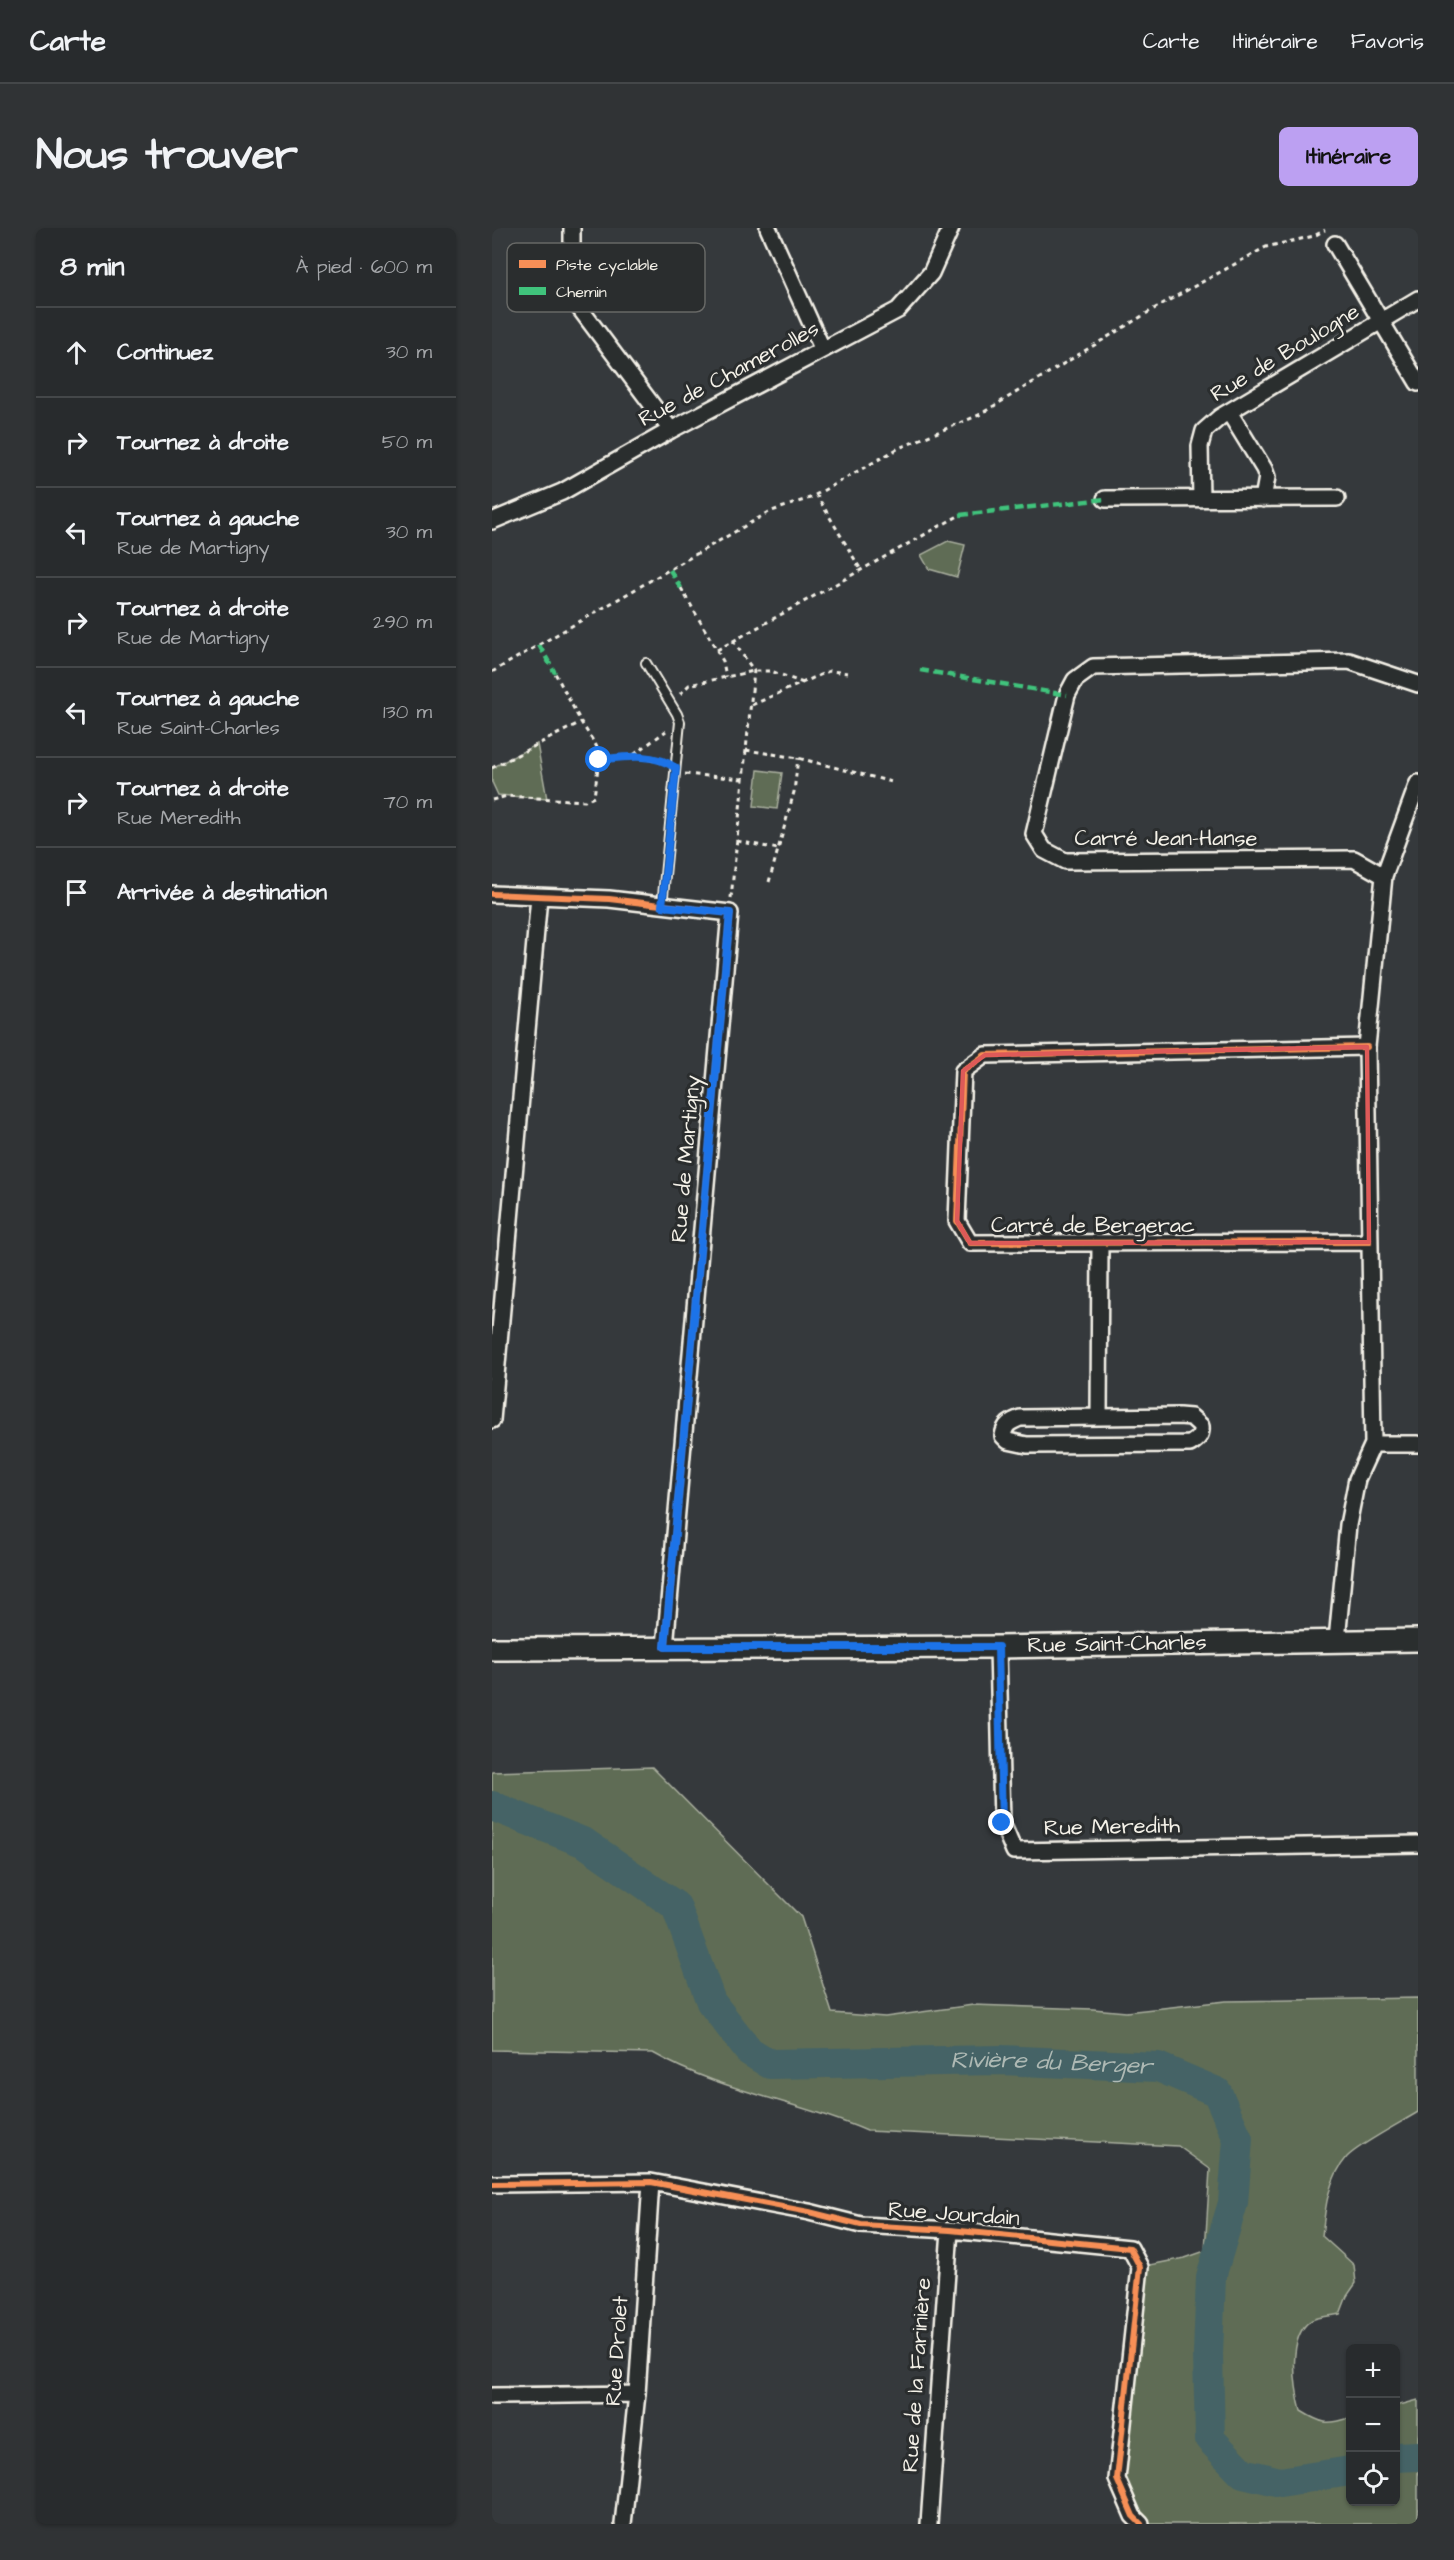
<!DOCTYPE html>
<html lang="fr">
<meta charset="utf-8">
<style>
:root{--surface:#282b2d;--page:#303335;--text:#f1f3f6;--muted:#a5a7aa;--line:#444749;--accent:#bca0f2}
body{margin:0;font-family:"Architects Daughter",sans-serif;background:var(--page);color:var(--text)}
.controls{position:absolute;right:18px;bottom:18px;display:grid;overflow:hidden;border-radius:9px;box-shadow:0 2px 4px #0004}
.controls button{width:54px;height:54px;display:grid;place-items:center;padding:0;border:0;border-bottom:2px solid var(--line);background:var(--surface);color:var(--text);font:30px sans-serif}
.stop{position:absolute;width:18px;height:18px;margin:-14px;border:4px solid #1a73e8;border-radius:50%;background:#fff}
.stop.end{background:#1a73e8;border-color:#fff;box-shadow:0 2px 6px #0008}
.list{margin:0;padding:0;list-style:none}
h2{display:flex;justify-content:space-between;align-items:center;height:78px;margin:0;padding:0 24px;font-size:26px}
h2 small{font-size:20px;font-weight:400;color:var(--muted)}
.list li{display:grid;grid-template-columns:39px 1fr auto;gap:18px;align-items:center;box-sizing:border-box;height:90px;padding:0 24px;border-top:2px solid var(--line)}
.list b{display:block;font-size:22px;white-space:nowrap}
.list p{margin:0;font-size:20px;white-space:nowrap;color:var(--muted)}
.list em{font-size:20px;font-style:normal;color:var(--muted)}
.icon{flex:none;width:33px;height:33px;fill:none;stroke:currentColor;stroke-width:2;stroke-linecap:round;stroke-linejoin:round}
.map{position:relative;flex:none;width:926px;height:2296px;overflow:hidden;border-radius:9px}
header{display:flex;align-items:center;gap:36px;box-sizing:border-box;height:84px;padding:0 30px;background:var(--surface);border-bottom:2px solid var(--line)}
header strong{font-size:28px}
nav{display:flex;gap:33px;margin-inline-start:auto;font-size:21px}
.intro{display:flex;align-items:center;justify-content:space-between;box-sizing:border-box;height:144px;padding:0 36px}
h1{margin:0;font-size:42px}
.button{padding:15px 27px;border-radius:9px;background:var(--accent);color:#111;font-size:21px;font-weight:700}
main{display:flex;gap:36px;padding:0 36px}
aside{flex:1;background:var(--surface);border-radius:9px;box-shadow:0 2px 4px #0004}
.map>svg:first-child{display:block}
.green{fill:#5e6c54;stroke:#a9ae9e;stroke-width:1.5}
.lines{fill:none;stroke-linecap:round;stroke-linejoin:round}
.river{stroke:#456466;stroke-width:30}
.lane-casing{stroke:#f4f1e8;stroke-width:12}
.street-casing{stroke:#f4f1e8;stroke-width:20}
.secondary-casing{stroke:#f4f1e8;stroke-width:26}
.path{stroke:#f4f1e8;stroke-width:3;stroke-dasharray:4.5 4.5;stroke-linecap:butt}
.lane{stroke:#2a2d2e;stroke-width:8}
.street{stroke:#2a2d2e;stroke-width:15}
.secondary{stroke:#2a2d2e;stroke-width:21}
.quiet{stroke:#40c37c;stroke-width:4.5;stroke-dasharray:9 4.5;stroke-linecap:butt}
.cycleway-casing{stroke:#2a2d2e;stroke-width:10}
.cycleway{stroke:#f78f57;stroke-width:6}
.route{stroke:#1a73e8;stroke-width:8}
.marked{fill:none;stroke:#de5a58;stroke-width:4.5;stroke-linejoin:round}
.labels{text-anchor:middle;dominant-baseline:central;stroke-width:6;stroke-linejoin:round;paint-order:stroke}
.street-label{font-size:22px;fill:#f4f1e8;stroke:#2a2d2e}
.water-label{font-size:24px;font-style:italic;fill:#aeb9b4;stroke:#2a2d2e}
.key{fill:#2a2d2e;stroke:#676866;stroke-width:1.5}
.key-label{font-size:16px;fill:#f4f1e8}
</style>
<header>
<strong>Carte</strong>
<nav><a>Carte</a><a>Itinéraire</a><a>Favoris</a></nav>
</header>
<div class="intro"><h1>Nous trouver</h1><a class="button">Itinéraire</a></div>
<main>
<aside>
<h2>8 min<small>À pied · 600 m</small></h2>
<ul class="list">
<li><svg class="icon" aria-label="ahead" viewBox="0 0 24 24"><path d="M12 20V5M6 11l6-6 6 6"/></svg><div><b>Continuez</b></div><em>30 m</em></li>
<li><svg class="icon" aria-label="right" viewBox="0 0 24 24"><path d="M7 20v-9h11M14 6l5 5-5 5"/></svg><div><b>Tournez à droite</b></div><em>50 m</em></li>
<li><svg class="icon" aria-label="left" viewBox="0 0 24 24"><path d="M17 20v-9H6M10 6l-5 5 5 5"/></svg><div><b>Tournez à gauche</b><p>Rue de Martigny</p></div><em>30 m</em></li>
<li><svg class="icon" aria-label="right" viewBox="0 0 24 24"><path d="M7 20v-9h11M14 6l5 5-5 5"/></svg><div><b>Tournez à droite</b><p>Rue de Martigny</p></div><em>290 m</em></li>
<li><svg class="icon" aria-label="left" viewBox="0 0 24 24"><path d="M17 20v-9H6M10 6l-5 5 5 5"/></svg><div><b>Tournez à gauche</b><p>Rue Saint-Charles</p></div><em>130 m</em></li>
<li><svg class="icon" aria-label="right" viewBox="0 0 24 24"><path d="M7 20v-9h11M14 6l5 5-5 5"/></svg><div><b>Tournez à droite</b><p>Rue Meredith</p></div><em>70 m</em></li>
<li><svg class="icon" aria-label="arrive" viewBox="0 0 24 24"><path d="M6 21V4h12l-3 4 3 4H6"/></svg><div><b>Arrivée à destination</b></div></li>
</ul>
</aside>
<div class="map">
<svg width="926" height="2296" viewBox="0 0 926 2296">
<rect width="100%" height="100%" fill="#35393c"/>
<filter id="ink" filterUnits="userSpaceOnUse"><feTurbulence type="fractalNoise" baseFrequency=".0167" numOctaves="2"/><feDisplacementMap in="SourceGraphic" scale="12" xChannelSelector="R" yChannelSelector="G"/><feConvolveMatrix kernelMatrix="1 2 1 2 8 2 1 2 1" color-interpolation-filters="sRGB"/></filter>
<g filter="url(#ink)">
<path class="green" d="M456 313 473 317 465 349 437 341 429 327Z
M45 516 55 571 6 567 0 554V540Z
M266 542 290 545 285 581 262 578Z
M160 1539 309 1689 340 1785 393 1789 481 1777 601 1781 634 1784 734 1773 926 1770V1884C910 1894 866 1917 855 1929 836 1951 833 1980 830 2008L862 2037 864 2055 855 2068 848 2086C840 2088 827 2088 820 2092 794 2107 803 2160 809 2183 830 2196 835 2197 858 2190V2274H904V2178L926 2172V2296H649L625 2251 648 2039 693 2030 713 2023 718 1941 686 1918 375 1903C306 1873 227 1863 161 1825L0 1822V1544Z"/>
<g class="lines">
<g class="river">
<path id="s1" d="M0 1578 93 1615 184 1678 219 1774 257 1823 278 1836 508 1832 666 1839 725 1864 746 1911 741 1975 719 2049 716 2126 718 2211 751 2245 788 2254 858 2243"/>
<path d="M904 2229 926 2228"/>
</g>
<g class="lane-casing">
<path id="lane" d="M154 435 185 486 188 494 170 678"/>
</g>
<g class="street-casing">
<path id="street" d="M80 0V57L83 74 179 202
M276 0 330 120
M843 16 926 155
M737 184 772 241 775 249 771 271
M613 271 845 270
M709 271 708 218 712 203 728 189 926 71
M0 293 70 264 179 202 406 82 439 45 459 0
M892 648 862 631 573 633 552 622 542 606 575 467 583 452 601 439 857 433 926 456
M0 666 117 671 238 685 173 1419
M875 819 493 827 471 843 465 993 478 1015 877 1014
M687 1188 699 1189 709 1198C710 1207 706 1211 698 1216L535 1217 516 1213 511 1208C513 1196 518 1194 528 1190Z
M607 1189 608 1015
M0 1192 47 669
M881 1216H926
M845 1412 856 1297 865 1251 881 1216 875 819 892 648 926 555
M506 1419 510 1595 522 1623 926 1616
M0 1956 159 1954 317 1984 369 1997 458 2002 638 2020 648 2039 625 2251 641 2288 649 2296
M0 2168 145 2166
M131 2296 145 2166 159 1954
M437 2296 458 2002"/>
</g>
<g class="secondary-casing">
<path id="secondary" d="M0 1421 506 1419 926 1412"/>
</g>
<path class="path" d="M324 266 369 342
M189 360 231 433 234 449
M225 422 468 287
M0 444 277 284 318 270 407 220 487 187 670 76 774 19 822 8 833 2
M188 466 197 457 262 443H279L311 455
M260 477 337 443 356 445
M254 522 306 530 400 554
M140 528 172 534
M107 532 140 528 174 503
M0 540 89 494
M193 546 251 551
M0 572 15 568 93 573 102 569 107 532 105 519 89 494 63 445
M245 613 286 621
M277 654 302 564 306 530
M239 670 262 443 241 413"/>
<use href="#lane" class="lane"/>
<use href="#street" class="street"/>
<use href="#secondary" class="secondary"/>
<path class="quiet" d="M468 287 613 271
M178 342 189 360
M47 417 63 445
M428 442 575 467"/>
<g class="cycleway-casing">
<path id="cycleway" d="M0 666 117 671 238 685 173 1419
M875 819 493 827 471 843 465 993 478 1015 877 1014
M0 1956 159 1954 317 1984 369 1997 458 2002 638 2020 648 2039 625 2251 641 2288 649 2296"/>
</g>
<use href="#cycleway" class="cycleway"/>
</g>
</g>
<g class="lines" filter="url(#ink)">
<path class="route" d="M107 532C133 529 161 524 184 540L170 678 238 685 173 1419H506L510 1595"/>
</g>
<path class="marked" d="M875 819 877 1014 478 1015 465 993 471 843 493 827Z"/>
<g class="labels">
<g class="street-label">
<text transform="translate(793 125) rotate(-31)">Rue de Boulogne</text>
<text transform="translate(237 146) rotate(-28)">Rue de Chamerolles</text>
<text x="674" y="610">Carré Jean-Hanse</text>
<text transform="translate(194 931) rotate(-85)">Rue de Martigny</text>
<text x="601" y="997">Carré de Bergerac</text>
<text transform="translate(625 1416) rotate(-1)">Rue Saint-Charles</text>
<text transform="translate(620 1599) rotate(-1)">Rue Meredith</text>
<text transform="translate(462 1986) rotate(4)">Rue Jourdain</text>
<text transform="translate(125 2123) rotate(-86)">Rue Drolet</text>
<text transform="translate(425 2147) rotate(-86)">Rue de la Farinière</text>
</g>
<g class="water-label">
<text stroke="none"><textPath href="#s1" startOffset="681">Rivière du Berger</textPath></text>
</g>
</g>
<rect x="15" y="15" width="198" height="69" rx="9" class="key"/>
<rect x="27" y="32" width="27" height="8" fill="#f78f57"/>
<rect x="27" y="59" width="27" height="8" fill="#40c37c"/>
<g class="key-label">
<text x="64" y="42">Piste cyclable</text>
<text x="64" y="69">Chemin</text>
</g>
</svg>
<div class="controls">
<button>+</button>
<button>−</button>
<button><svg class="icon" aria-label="locate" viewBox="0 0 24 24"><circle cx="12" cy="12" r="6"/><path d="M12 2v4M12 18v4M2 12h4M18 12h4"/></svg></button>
</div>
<div class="stop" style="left:107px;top:532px"></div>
<div class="stop end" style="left:510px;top:1595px"></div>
</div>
</main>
